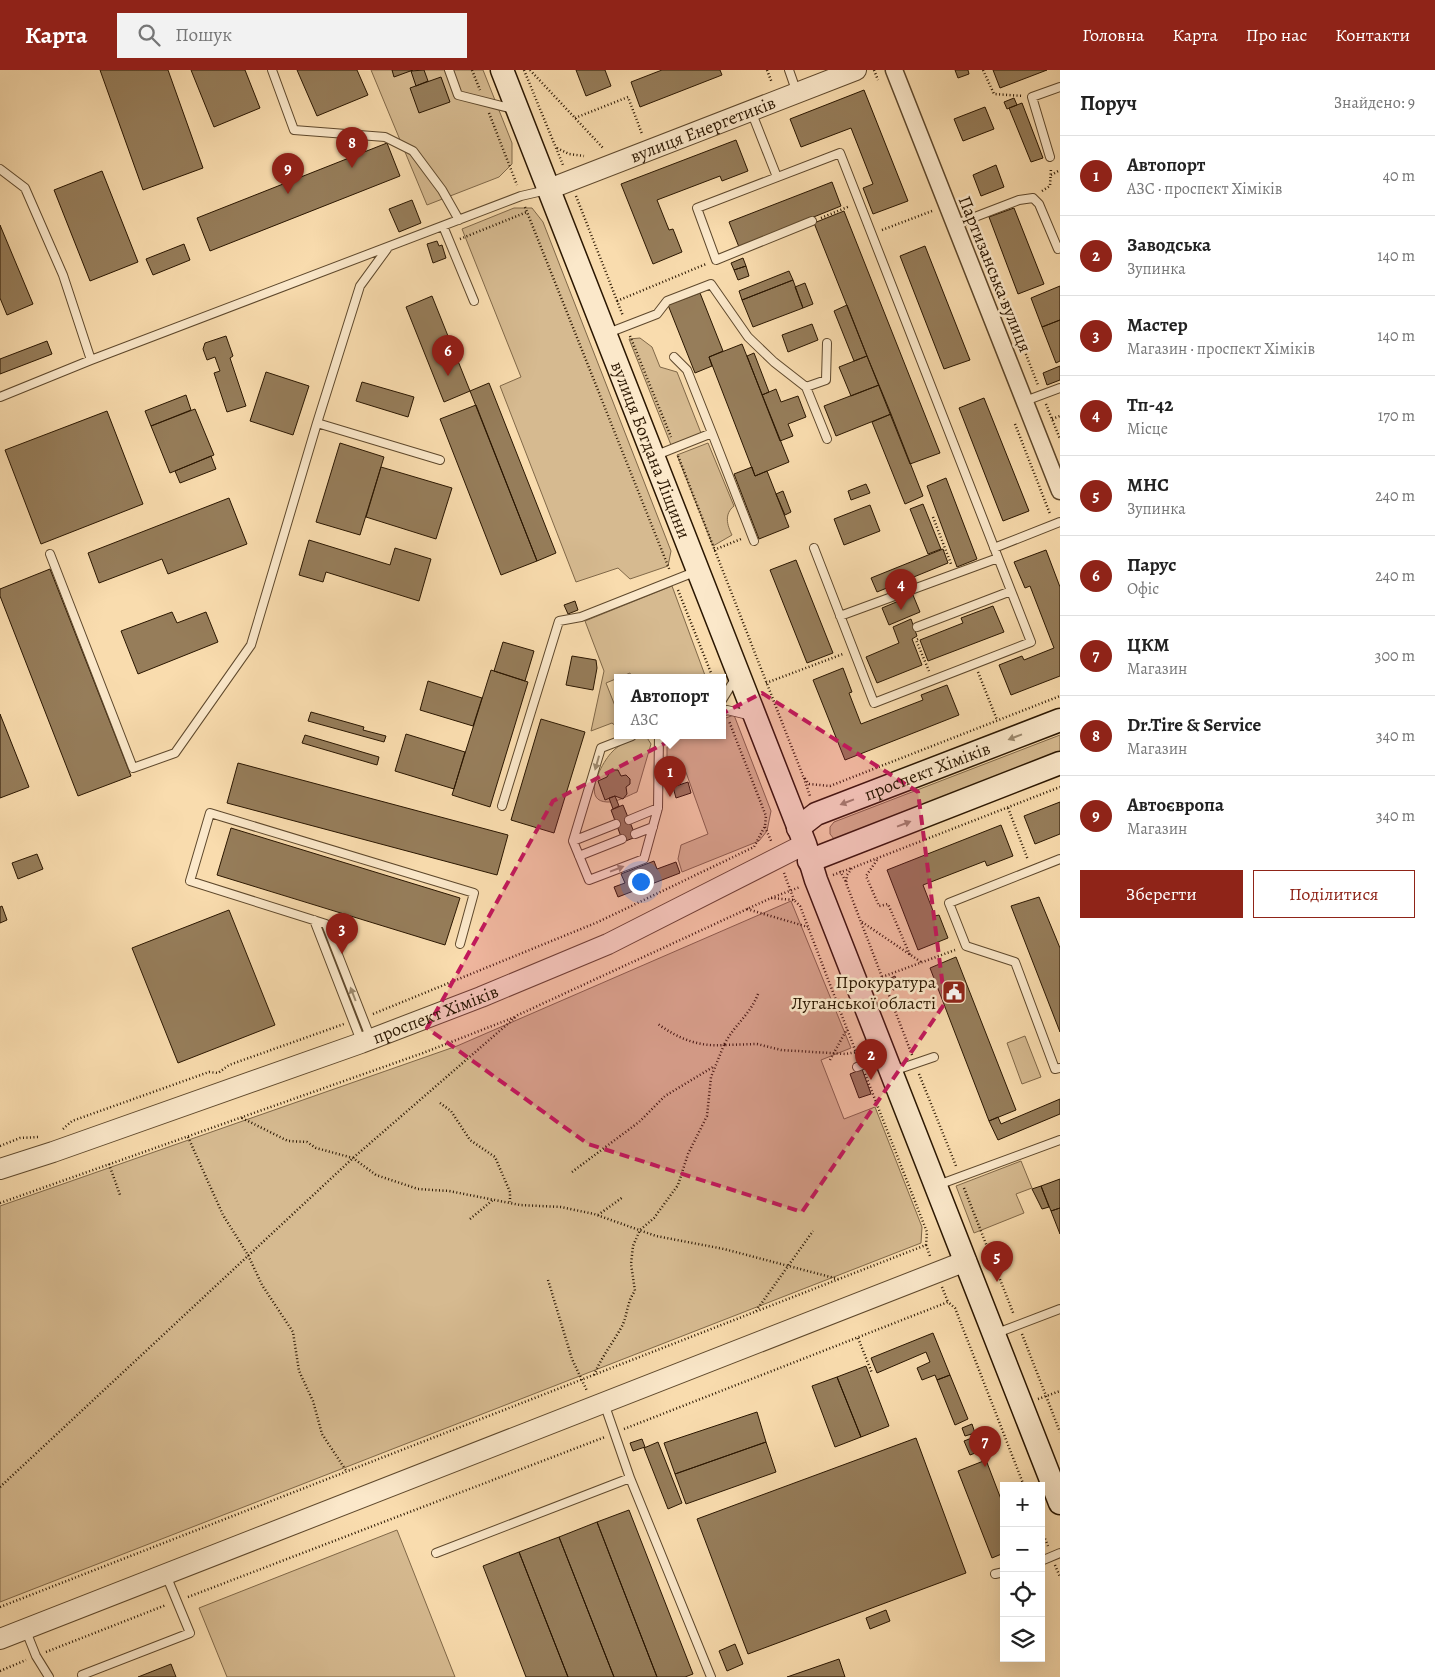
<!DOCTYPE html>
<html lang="uk">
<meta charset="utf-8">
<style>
:root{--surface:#fff;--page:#f2f2f2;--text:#222;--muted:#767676;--line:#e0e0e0;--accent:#8f2418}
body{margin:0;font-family:Alegreya,serif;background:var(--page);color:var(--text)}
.controls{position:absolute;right:15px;bottom:15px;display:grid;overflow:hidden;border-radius:0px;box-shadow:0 5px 20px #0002}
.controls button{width:45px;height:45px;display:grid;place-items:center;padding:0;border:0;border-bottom:1px solid var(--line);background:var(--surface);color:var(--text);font:25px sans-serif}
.you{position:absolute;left:640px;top:811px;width:18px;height:18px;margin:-12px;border:4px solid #fff;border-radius:50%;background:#1a73e8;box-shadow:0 0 0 8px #1a73e833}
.badge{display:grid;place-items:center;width:32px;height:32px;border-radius:50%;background:var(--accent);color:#fff;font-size:16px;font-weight:700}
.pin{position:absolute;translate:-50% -41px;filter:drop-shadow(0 1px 2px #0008)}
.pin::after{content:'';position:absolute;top:26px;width:18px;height:15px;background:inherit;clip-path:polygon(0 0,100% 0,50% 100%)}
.popup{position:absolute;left:614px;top:604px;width:112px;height:65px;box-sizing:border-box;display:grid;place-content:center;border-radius:0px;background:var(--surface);filter:drop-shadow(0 1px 4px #0005);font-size:16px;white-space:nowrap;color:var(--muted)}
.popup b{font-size:19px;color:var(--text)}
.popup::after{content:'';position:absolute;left:50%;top:100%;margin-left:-10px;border:10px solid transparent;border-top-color:var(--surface)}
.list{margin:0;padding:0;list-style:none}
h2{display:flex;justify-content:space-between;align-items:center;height:65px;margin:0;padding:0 20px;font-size:21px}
h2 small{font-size:16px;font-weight:400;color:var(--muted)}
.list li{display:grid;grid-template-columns:32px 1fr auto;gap:15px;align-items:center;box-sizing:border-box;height:80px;padding:0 20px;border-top:1px solid var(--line)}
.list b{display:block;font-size:19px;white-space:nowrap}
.list p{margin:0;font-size:16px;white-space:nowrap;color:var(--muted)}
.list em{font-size:16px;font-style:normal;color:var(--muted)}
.actions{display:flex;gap:10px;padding:15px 20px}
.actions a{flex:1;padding:11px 0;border:1px solid var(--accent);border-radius:0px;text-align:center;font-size:18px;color:var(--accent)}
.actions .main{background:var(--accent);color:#fff}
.icon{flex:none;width:28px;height:28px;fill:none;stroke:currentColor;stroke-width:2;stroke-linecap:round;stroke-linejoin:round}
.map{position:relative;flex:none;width:1060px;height:1607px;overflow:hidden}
header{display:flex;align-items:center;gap:30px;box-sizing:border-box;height:70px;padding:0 25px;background:var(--accent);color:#fff}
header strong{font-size:24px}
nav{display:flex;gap:28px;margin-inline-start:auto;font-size:18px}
.search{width:350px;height:45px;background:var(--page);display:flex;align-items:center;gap:12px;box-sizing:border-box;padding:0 18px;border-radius:0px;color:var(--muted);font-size:19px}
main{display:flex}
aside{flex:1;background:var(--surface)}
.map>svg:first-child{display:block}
.green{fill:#d6ba90;stroke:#806848}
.building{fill:#967d5a;stroke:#2a1600}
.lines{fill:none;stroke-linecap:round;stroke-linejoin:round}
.service-casing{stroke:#5e482c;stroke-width:10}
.minor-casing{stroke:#5e482c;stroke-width:19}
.tertiary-casing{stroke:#5e482c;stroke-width:22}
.secondary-casing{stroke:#2a1600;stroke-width:25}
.path{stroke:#2a1600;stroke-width:2.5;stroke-dasharray:1 2.5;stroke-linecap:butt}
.service{stroke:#fbe8ca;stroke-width:8}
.minor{stroke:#fbe8ca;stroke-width:16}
.tertiary{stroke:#fbe8ca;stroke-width:20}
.secondary{stroke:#fbe8ca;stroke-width:22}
.oneway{fill:#9d8a6f}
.marked{fill:#c2185b;fill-opacity:0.2;stroke:#c2185b;stroke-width:4;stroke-dasharray:10 6;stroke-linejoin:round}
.labels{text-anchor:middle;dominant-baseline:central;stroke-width:5;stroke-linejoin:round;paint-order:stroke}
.street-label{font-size:18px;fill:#2a1600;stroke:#fbe8ca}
.poi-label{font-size:18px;fill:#2a1600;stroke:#fbe8ca;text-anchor:end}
</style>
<header>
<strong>Карта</strong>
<div class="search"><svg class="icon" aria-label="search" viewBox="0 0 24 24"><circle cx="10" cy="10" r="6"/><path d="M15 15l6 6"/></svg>Пошук</div>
<nav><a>Головна</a><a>Карта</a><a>Про нас</a><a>Контакти</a></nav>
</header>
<main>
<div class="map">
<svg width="1060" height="1607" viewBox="0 0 1060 1607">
<rect width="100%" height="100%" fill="#f9dcae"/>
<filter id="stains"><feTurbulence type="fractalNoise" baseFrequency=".004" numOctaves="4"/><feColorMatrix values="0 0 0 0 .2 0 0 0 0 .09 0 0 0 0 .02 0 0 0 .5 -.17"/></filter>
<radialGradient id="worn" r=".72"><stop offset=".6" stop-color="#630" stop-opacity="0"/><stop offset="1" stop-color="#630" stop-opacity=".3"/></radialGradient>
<path class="green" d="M371 0H483L512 73V94L499 107 427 135Z
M514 138H532L543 152 671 481 668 496 630 509 618 498 576 512 500 316 521 307 462 159Z
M640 268 652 277 660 297 677 302 701 363 671 375 629 269Z
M708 373 734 436C724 444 727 455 732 465L713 476 677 385Z
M672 516 706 608H632L630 603 606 613 617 641V657L612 653 591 661 604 601 585 551Z
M734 645 771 741 767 761 759 771 682 802 678 789 681 775 708 764 683 694 667 690V677L679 666H722L723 649Z
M1060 665V683L841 769H834L830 764V757L834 752Z
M639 666H646L651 674 637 722C629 725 616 733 607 732 580 731 603 691 612 682 619 674 630 671 639 666Z
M791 831 851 978 821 990 844 1049 875 1037 922 1157 921 1173 0 1532V1136L457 976Z
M1025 966 1041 1007 1022 1014 1007 973Z
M1021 1091 1032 1118 1016 1124 1024 1143 974 1163 956 1116Z
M397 1460 455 1607H227L199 1538Z"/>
<path class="building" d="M100 0H168L203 98 143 120Z
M191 0H245L260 38 214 57Z
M297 0H357L368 25 317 46Z
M392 0H413L394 7Z
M424 0 428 11 416 16 411 1Z
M576 0H605L611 16 586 26Z
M662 0H720L722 5 640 37 631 12Z
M955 0H968L969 4 958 8Z
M993 0H1047L1000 18Z
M441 7 450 32 419 43 410 18Z
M864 20 908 131 873 144 863 118 873 114 851 58 801 77 790 49Z
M1014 28 1017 35 1007 39 1004 32Z
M1022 33 1043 88 1031 92 1009 38Z
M985 37 994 59 963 71 954 49Z
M736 70 748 101 722 111 720 106 657 130 669 160 673 159 682 182 653 194 621 114Z
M387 73 400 106 210 181 197 148Z
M996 95 1004 117 981 126 973 105Z
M102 101 138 192 90 211 54 120Z
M832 112 841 136 739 177 729 152Z
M412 130 421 153 399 162 389 139Z
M1014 138 1044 214 1018 224 989 147Z
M844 141 940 383 910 394 814 153Z
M0 155 33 234 7 245 0 228Z
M437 171 439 176 442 175 446 188 433 193 427 174Z
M184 174 190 190 153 205 146 189Z
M925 176 970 290 944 299 900 186Z
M743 188 746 196 734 200 731 193Z
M746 196 749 206 738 210 734 200Z
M789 201 793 210 742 230 739 221Z
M793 210 803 238 753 257 742 230Z
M805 213 813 234 803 238 795 217Z
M1060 216V250L1042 257 1031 228Z
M700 223 723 281 709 287 712 296 695 303 668 235Z
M432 226 470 321 444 332 406 237Z
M847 235 867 286 854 291 834 241Z
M1060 250V291L1056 293 1042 257Z
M812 254 818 270 788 282 782 265Z
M226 266 233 286 230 288 246 336 227 342 214 303 220 301 215 287 207 290 203 279 205 273Z
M47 271 52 284 0 304V289Z
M742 274 789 392 755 406 709 287Z
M754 283 769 322 762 325 747 286Z
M867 286 879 315 851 326 839 297Z
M1060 296V310L1047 315 1043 303Z
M266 302 309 316 293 365 250 351Z
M362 312 414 327 408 347 356 331Z
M489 313 556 483 537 491 470 321Z
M879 315 891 344 836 366 824 336Z
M776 319 781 332 798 326 806 347 788 354 793 366 780 371 762 325Z
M186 325 191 340 151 356 145 341Z
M984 328 1029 441 1003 451 959 338Z
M476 335 537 491 501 505 440 349Z
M195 339 214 385 170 403 151 356Z
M107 341 143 434 41 474 5 380Z
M891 344 923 426 905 434 872 352Z
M340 373 384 387 360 465 316 452Z
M211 386 216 399 180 413 175 401Z
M381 397 452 418 436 469 366 447Z
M752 397 755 406 767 401 789 457 759 469 734 404Z
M946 408 977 489 957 497 927 416Z
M866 414 870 423 851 430 848 421Z
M783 421 791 442 785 445 776 424Z
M229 428 247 474 168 504 162 489 99 513 88 483Z
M923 434 941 479 928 484 910 439Z
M870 435 880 461 844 475 834 449Z
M309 470 390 495 395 478 431 489 419 531 326 502 323 512 299 505Z
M943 479 948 493 877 522 871 508Z
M1046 480 1060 517V606L1011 625 999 595 1022 586 1024 590 1054 578 1030 516 1025 518 1014 492Z
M796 490 833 583 807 593 770 500Z
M50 499 131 706 78 726 0 526V519Z
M913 525 920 542 889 555 882 538Z
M575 531 578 540 568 544 564 535Z
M993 536 1004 562 928 591 920 570 963 553 961 548Z
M172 542 177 553 206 542 218 572 138 604 121 561Z
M911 549 917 566 912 569 922 595 877 613 866 587 899 573 893 557Z
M503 572 534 581 525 611 494 601Z
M572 586 596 590 597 598 593 620 566 615Z
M843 598 852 622 849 623 861 654 923 630 921 625 947 615 959 645 845 690 813 610Z
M491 600 528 612 490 737 452 725Z
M428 611 482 628 473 656 420 640Z
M311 642 364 657 363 660 386 666 384 672 308 651Z
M0 644 29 717 0 728Z
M541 649 585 662 554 763 511 750Z
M406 664 465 682 454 719 395 701Z
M305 665 379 687 377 695 302 673Z
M238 693 508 765 497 805 227 733Z
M611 700H618L621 706 626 705 630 709V714L626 717 627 724 623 729 615 726 605 730 598 711 607 707Z
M688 712 691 723 676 728 673 717Z
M615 726 619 736 613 739 609 728Z
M1060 732V764L1035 774 1024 746Z
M623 735 636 767 623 772 611 740Z
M1001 755 1013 786 987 796 985 791 923 815 935 846 939 845 948 868 918 880 887 800Z
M231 758 460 828 445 875 217 805Z
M37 784 43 799 18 809 12 793Z
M654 791 657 799 676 792 680 803 618 827 614 817 625 813 621 804Z
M1039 827 1060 878V962L1011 836Z
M2 836 7 850 0 853V837Z
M229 840 275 955 178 993 132 878Z
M956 887 1016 1040 989 1051 930 898Z
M895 906 900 918 893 920 889 909Z
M862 999 871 1024 859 1028 850 1004Z
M1060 1029V1044L998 1070 989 1051 998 1047 1001 1054Z
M1060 1109V1138L1051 1141 1041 1116Z
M1041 1116 1049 1137 1042 1139 1032 1119Z
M1060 1138V1164L1051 1141Z
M933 1263 950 1305 937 1310 935 1305 922 1310 917 1298 930 1292 926 1282 877 1303 871 1288Z
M866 1296 889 1356 861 1367 837 1307Z
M950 1305 968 1349 955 1355 937 1310Z
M837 1307 861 1367 835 1377 812 1316Z
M757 1342 766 1372 675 1404 664 1373Z
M972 1354 975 1363 965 1366 962 1358Z
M977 1366 983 1380 970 1385 964 1371Z
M916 1368 966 1503 748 1584 697 1449Z
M642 1369 645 1377 633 1381 630 1373Z
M658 1372 682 1433 668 1439 644 1378Z
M766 1372 776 1402 686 1434 675 1404Z
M986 1390 1004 1437V1483L992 1488 958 1401Z
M629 1440 693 1604 685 1607H657L597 1452Z
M597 1452 657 1607H614L559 1467Z
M559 1467 614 1607H568L519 1482Z
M519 1482 568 1607H526L483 1496Z
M886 1540 890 1551 870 1559 866 1548Z
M735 1574 743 1594 727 1601 719 1581Z
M839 1589 845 1607H787Z
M171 1594 176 1607H138Z"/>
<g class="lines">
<g class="service-casing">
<path id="service" d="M272 0 294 60 385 67 413 81 442 120 459 150
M449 0 458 25 513 39
M789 0 797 23
M751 41 777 107
M1050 87 1032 27 1060 17
M0 99 25 118 63 205 91 290
M812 151 716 190 697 138 840 83 1031 572 874 633 814 478
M954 155 1019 130 1033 128 1039 134 1058 179 1060 178
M443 156 474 231
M387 179 360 216 317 353 440 390
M608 263 657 244 667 231 711 214 748 267 774 292 806 317 827 369
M674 287 687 300 712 363
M806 317 826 310 827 273
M0 327 91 290 521 126 547 120
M1025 331 1060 318
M654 386 712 363 754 471
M994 478 1060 452
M50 484 133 698 175 683 251 575 317 353
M840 546 998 488
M917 557 1011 521
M722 630 735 609
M722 642 727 640 752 646
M632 666 601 678 573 771 589 810 644 789 658 738 659 666
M502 736 559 551 581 547 697 501
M629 750 658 738
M635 764 653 757
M573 771 616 754
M579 786 622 769
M1060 789 949 833 966 876 1015 892 1055 999 1060 998
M314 850 361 971
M371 969 326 854 190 811 210 743 474 823 460 874
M857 997 883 987
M893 1001 934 987
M938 1115 1060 1070
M997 1263 1060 1239
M630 1408 711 1607
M436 1483 630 1408 604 1333
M1041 1491 1060 1483
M995 1504 1004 1502
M26 1561 36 1586 49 1607
M82 1605 190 1563 166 1505"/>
</g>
<g class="minor-casing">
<path id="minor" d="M894 0 1060 421"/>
</g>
<g class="tertiary-casing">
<g id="tertiary">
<path id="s1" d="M549 119 856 0"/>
<path id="s2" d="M0 1099 53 1082 361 973 481 927 608 874 805 774"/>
<path d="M0 1569 966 1191"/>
</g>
</g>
<g class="secondary-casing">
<g id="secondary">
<path id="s3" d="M502 0 805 774 816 810 1060 1433"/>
<path id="s4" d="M798 758 816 744 1060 650"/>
<path d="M809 791 1060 693"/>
</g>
</g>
<path class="path" d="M472 0 480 20
M524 0 563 95
M530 0 604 79
M767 0 772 13
M874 0 878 10
M983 0 994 24 1023 26
M489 43 517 115
M575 48 628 27 642 64
M557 78 569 84 584 86
M1051 105 1060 100
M1042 121 1050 116 1051 98
M576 126 623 246
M525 137 670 501
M821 148 850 136
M976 157 1038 315
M882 160 932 141
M460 169 527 142
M617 231 706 194
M630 266 671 367
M1046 334 1060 369
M1052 349 1060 346
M1015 354 1050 444
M678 386 803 706 809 714 830 716 1060 626
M933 447 951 494
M714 480 741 469
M678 520 713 608
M918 569 916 570 929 601
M978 602 997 650
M766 613 843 584
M804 708 810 726
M1008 738 1028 790
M765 757 772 773
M877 790 866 806 879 836 888 834 910 885
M840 801 846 812
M784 803 794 830
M833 805 852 798
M771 828 794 830 800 836 857 985
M747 839 808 857
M862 852 921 892
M882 907 955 880
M758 924C750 945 734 955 724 975L757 974 781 980 846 984 856 982
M373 944 598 852 754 777 765 756 766 746 729 651
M912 985 846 813 847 805 852 798 1060 717
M830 990 847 959
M919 1004 956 1096
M440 1033 451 1041 470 1070 495 1087 510 1122V1132
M242 1048 288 1071 307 1072 316 1078 353 1088 376 1105 418 1119 449 1121 520 1135 561 1137 594 1144 656 1166 724 1179 838 1209
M63 1059 72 1051 209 1002 218 1003 229 995 344 954
M188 1067 223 1145 248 1185 262 1215 293 1262 299 1301 313 1331 322 1364 347 1402
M0 1076 20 1068 39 1067
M109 1094 120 1125
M572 1102 639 1052 665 1026 713 997
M964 1118 1014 1245
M0 1133 423 983 515 947
M598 1145 623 1127
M470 1149 494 1129
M926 1175 930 1186
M548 1210 572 1289 587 1321
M942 1217 948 1232
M756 1241 813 1161
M1022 1264 1060 1362
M858 1268 872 1303
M594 1305C601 1288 612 1274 621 1258 628 1246 626 1233 635 1221L631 1194 633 1176 640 1160 654 1148 678 1115 688 1084 707 1046 711 1007 724 975C699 977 679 969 658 954
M1038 1329 1060 1321
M624 1359 948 1232 955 1238 1024 1416
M0 1417 353 1088 518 945 771 828 800 817
M1041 1459 1048 1476
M1055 1495 1060 1507
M188 1527 605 1367
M0 1537 926 1175 927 1162 865 1004
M46 1582 166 1535
M0 1601 26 1590"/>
<use href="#service" class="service"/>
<use href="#minor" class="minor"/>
<use href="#tertiary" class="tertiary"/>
<use href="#secondary" class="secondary"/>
</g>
<defs><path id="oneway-solid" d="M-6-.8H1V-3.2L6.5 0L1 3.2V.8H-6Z" transform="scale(1.25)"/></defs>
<g class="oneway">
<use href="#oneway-solid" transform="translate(1015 667) rotate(159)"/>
<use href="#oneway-solid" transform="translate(597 693) rotate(106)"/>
<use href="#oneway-solid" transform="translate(847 732) rotate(159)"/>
<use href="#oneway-solid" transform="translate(904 754) rotate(-21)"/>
<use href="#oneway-solid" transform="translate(617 799) rotate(-21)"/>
<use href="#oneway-solid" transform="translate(353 924) rotate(-111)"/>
</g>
<path class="marked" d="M762 623 918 722 945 933 802 1142 588 1074 427 958 553 731Z"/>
<defs>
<g id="civic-square" transform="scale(1.25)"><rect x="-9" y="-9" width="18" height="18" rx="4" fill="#8f2418" stroke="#fbe8ca"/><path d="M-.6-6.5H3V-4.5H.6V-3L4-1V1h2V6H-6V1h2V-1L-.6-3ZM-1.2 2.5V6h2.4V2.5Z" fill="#fff"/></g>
</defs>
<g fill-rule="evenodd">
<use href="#civic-square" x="954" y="922"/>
</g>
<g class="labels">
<g class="street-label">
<text stroke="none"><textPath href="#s1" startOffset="165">вулиця Енергетиків</textPath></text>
<text transform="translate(995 204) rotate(68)">Партизанська вулиця</text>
<text stroke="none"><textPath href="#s3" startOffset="408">вулиця Богдана Ліщини</textPath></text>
<text stroke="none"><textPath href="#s4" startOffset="142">проспект Хіміків</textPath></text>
<text stroke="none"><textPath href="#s2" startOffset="462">проспект Хіміків</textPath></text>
</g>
<g class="poi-label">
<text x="936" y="912">Прокуратура<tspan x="936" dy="21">Луганської області</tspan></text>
</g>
</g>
<rect width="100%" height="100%" filter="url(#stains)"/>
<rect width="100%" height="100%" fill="url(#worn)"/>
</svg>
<div class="controls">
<button>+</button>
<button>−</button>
<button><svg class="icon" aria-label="locate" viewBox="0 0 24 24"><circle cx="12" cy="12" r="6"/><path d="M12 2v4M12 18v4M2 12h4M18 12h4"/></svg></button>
<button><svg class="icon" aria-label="layers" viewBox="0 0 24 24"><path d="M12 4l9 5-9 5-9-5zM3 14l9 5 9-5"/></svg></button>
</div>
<div class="you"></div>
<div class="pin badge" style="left:670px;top:727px">1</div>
<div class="popup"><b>Автопорт</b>АЗС</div>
<div class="pin badge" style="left:871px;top:1010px">2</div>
<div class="pin badge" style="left:342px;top:884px">3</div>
<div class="pin badge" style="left:901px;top:540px">4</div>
<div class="pin badge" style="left:997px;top:1212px">5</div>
<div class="pin badge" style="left:448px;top:306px">6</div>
<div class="pin badge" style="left:985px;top:1397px">7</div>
<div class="pin badge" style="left:352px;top:98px">8</div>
<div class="pin badge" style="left:288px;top:124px">9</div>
</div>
<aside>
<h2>Поруч<small>Знайдено: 9</small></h2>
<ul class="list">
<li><span class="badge">1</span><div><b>Автопорт</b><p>АЗС · проспект Хіміків</p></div><em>40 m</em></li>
<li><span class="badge">2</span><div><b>Заводська</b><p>Зупинка</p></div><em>140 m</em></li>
<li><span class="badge">3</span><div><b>Мастер</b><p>Магазин · проспект Хіміків</p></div><em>140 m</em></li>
<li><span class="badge">4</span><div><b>Тп-42</b><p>Місце</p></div><em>170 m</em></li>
<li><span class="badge">5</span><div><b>МНС</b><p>Зупинка</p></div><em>240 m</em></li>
<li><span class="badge">6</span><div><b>Парус</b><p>Офіс</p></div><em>240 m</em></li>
<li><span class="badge">7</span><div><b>ЦКМ</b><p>Магазин</p></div><em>300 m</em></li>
<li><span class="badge">8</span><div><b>Dr.Tire &amp; Service</b><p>Магазин</p></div><em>340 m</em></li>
<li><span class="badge">9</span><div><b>Автоєвропа</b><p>Магазин</p></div><em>340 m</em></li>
</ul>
<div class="actions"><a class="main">Зберегти</a><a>Поділитися</a></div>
</aside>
</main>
